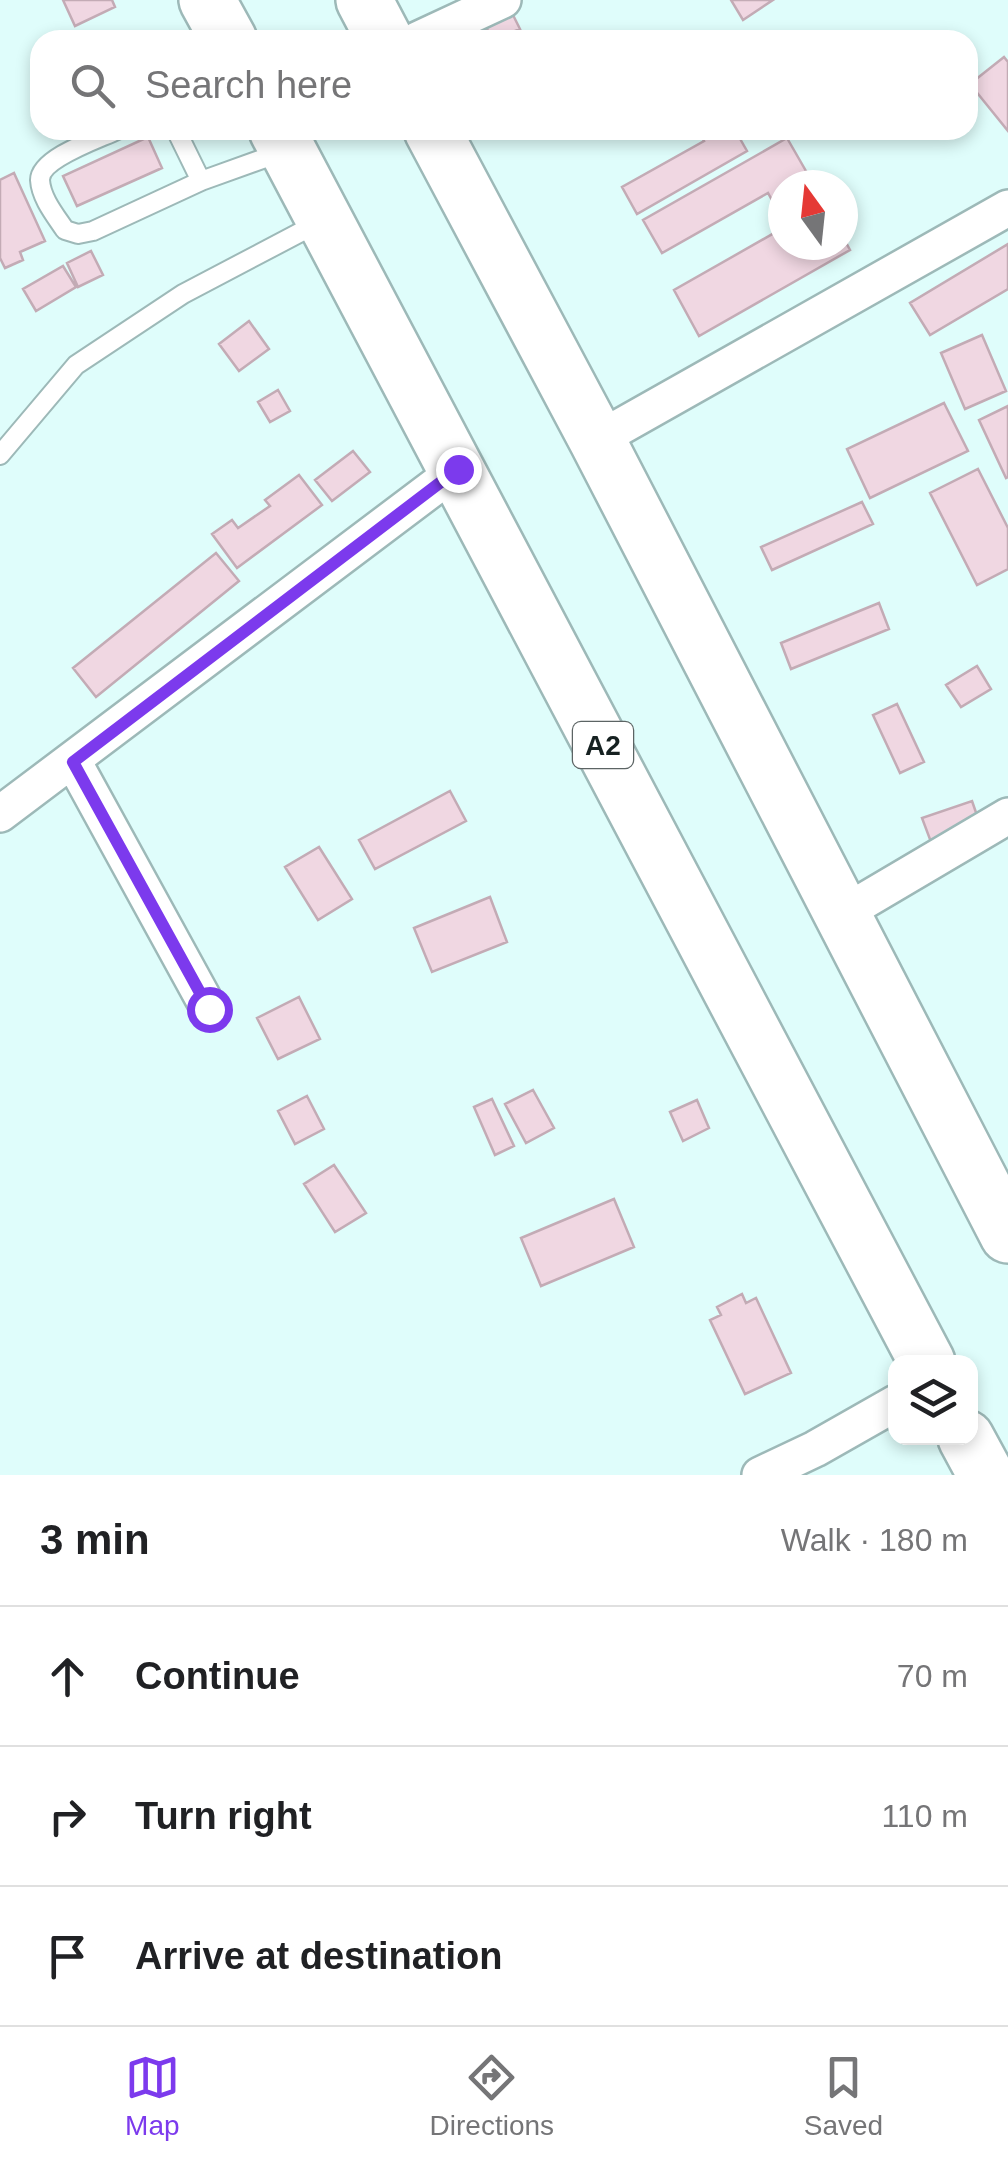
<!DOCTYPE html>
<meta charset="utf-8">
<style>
:root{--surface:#fff;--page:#f2f2f2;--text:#202124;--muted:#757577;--line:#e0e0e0;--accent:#7c3aed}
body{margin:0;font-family:Arial,sans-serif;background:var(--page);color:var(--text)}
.controls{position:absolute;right:30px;bottom:30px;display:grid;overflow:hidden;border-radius:20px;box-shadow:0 5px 15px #0003}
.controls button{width:90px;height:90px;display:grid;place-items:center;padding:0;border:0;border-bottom:2px solid var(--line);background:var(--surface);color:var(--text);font:50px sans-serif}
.compass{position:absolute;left:768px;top:170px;width:90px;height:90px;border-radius:50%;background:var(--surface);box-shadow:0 5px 15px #0003;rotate:345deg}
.stop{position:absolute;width:30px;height:30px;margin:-22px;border:8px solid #7c3aed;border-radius:50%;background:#fff}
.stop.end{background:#7c3aed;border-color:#fff;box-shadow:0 2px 10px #0008}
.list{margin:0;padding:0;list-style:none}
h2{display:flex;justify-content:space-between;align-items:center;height:130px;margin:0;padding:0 40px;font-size:42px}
h2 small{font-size:32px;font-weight:400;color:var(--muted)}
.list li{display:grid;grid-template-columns:65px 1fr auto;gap:30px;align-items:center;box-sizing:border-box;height:140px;padding:0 40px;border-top:2px solid var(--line)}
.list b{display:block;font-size:38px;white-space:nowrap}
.list em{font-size:32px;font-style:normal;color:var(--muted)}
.icon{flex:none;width:55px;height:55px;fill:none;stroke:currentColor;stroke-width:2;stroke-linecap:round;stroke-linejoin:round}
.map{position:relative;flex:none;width:1008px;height:1475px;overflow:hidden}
.search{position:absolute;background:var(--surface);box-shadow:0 5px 15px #0003;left:30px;right:30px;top:30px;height:110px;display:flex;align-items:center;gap:25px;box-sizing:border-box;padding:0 35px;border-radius:30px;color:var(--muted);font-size:38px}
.sheet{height:550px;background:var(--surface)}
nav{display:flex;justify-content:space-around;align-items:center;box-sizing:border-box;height:140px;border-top:2px solid var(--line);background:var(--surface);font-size:28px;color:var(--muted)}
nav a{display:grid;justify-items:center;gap:5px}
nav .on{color:var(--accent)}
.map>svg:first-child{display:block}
.building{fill:#f0d7e2;stroke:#c3abb5;stroke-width:2.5}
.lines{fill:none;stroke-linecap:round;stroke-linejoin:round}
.lane-casing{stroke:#9db9b8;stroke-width:22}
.street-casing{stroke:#9db9b8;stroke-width:40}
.highway-casing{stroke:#9db9b8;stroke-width:60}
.lane{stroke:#fff;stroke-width:18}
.street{stroke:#fff;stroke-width:35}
.highway{stroke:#fff;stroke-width:55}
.route{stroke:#7c3aed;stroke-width:12}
.labels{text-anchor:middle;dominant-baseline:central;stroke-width:10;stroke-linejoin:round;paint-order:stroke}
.shield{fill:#fff;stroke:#5c6464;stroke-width:2.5}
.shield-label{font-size:28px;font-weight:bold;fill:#162121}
</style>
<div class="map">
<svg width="1008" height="1475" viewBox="0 0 1008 1475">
<rect width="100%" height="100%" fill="#dffdfb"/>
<path class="building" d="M63 0H112L115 7 75 26Z
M731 0H773L743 20Z
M512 13 520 29 493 40 486 27Z
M1004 57 1008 62V131L970 84Z
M697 130H735L747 151 637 214 622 187 704 141Z
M148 137 162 168 77 206 63 176Z
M787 138 814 185H783V220L768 193 662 253 643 220Z
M14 173 45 241 20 252 23 260 5 268 0 258V180Z
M783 228V245H843V237L850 250 699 336 674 290Z
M1008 244V289L930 335 910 303Z
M91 251 103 275 78 287 67 263Z
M63 266 76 287 36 311 23 289Z
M249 321 269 349 239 371 219 344Z
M982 335 1006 391 965 409 941 353Z
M278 390 290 411 270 422 258 402Z
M944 403 968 451 870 498 847 449Z
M1008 406V477L1006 478 979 420Z
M353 451 370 472 332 501 315 480Z
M978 469 1008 528V569L977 585 930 493Z
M299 475 322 505 237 568 212 534 232 520 238 528 270 506 265 500Z
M862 502 873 524 772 570 761 547Z
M216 553 239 581 96 697 73 668Z
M879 603 889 629 791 669 781 643Z
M977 666 991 689 961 707 946 685Z
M897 704 924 762 900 773 873 715Z
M450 791 466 821 375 869 359 840Z
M972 801 980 824 931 842 922 818Z
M319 847 352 899 318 920 285 867Z
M490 897 507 942 432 972 414 928Z
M299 997 320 1039 278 1059 257 1018Z
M533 1090 554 1128 526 1143 505 1104Z
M307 1096 324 1129 295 1144 278 1111Z
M492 1099 514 1146 495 1155 474 1107Z
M697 1100 709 1128 683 1141 670 1112Z
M334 1165 366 1213 335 1232 304 1184Z
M614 1199 634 1247 541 1286 521 1238Z
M742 1294 746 1303 756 1298 791 1373 745 1394 710 1320 721 1315 717 1307Z"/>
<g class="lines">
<g class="lane-casing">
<path id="lane" d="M117 130C98 139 40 158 40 180 41 198 55 215 65 230L78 234 93 231 201 181 282 152
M176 130 201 181
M0 455 76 365 183 294 318 223"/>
</g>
<g class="street-casing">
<path id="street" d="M417 40 503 0
M597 440 1008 208
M73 761 209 1009
M0 814 458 469
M842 914 1008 816
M760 1475 815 1449 896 1403"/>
</g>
<g class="highway-casing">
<path id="highway" d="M207 0 229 40
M364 0 385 40
M277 130 927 1362
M432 130 597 440 1008 1235
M966 1438 986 1475"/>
</g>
<use href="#lane" class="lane"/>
<use href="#street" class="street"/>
<use href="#highway" class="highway"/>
</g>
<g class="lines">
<path class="route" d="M209 1009 73 762 458 469"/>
</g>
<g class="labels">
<rect class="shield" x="573" y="722" width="60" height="46" rx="8"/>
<g class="shield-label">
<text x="603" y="745">A2</text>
</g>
</g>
</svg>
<div class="controls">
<button><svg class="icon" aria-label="layers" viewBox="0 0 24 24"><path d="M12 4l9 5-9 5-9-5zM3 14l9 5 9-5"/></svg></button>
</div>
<svg class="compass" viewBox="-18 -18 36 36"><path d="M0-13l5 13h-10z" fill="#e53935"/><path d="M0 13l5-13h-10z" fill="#757577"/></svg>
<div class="stop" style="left:209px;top:1009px"></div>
<div class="stop end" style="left:458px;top:469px"></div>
<div class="search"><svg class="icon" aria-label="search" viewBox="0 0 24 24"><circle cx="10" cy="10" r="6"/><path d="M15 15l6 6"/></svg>Search here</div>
</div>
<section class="sheet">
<h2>3 min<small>Walk · 180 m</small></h2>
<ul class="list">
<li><svg class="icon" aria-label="ahead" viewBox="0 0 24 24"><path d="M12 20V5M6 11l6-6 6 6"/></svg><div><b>Continue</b></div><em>70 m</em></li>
<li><svg class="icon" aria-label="right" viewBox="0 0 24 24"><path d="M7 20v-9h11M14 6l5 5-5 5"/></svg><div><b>Turn right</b></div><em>110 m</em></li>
<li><svg class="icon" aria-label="arrive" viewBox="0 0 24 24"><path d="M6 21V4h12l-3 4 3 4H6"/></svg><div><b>Arrive at destination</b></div></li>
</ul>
</section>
<nav>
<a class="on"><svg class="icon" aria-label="map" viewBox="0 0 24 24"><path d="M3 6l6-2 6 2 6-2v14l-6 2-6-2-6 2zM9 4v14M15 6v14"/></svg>Map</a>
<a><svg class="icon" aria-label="directions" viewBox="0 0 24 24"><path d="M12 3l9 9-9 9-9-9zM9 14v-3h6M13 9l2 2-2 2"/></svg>Directions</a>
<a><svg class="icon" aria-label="saved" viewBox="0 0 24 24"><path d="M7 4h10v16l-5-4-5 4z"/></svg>Saved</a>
</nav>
